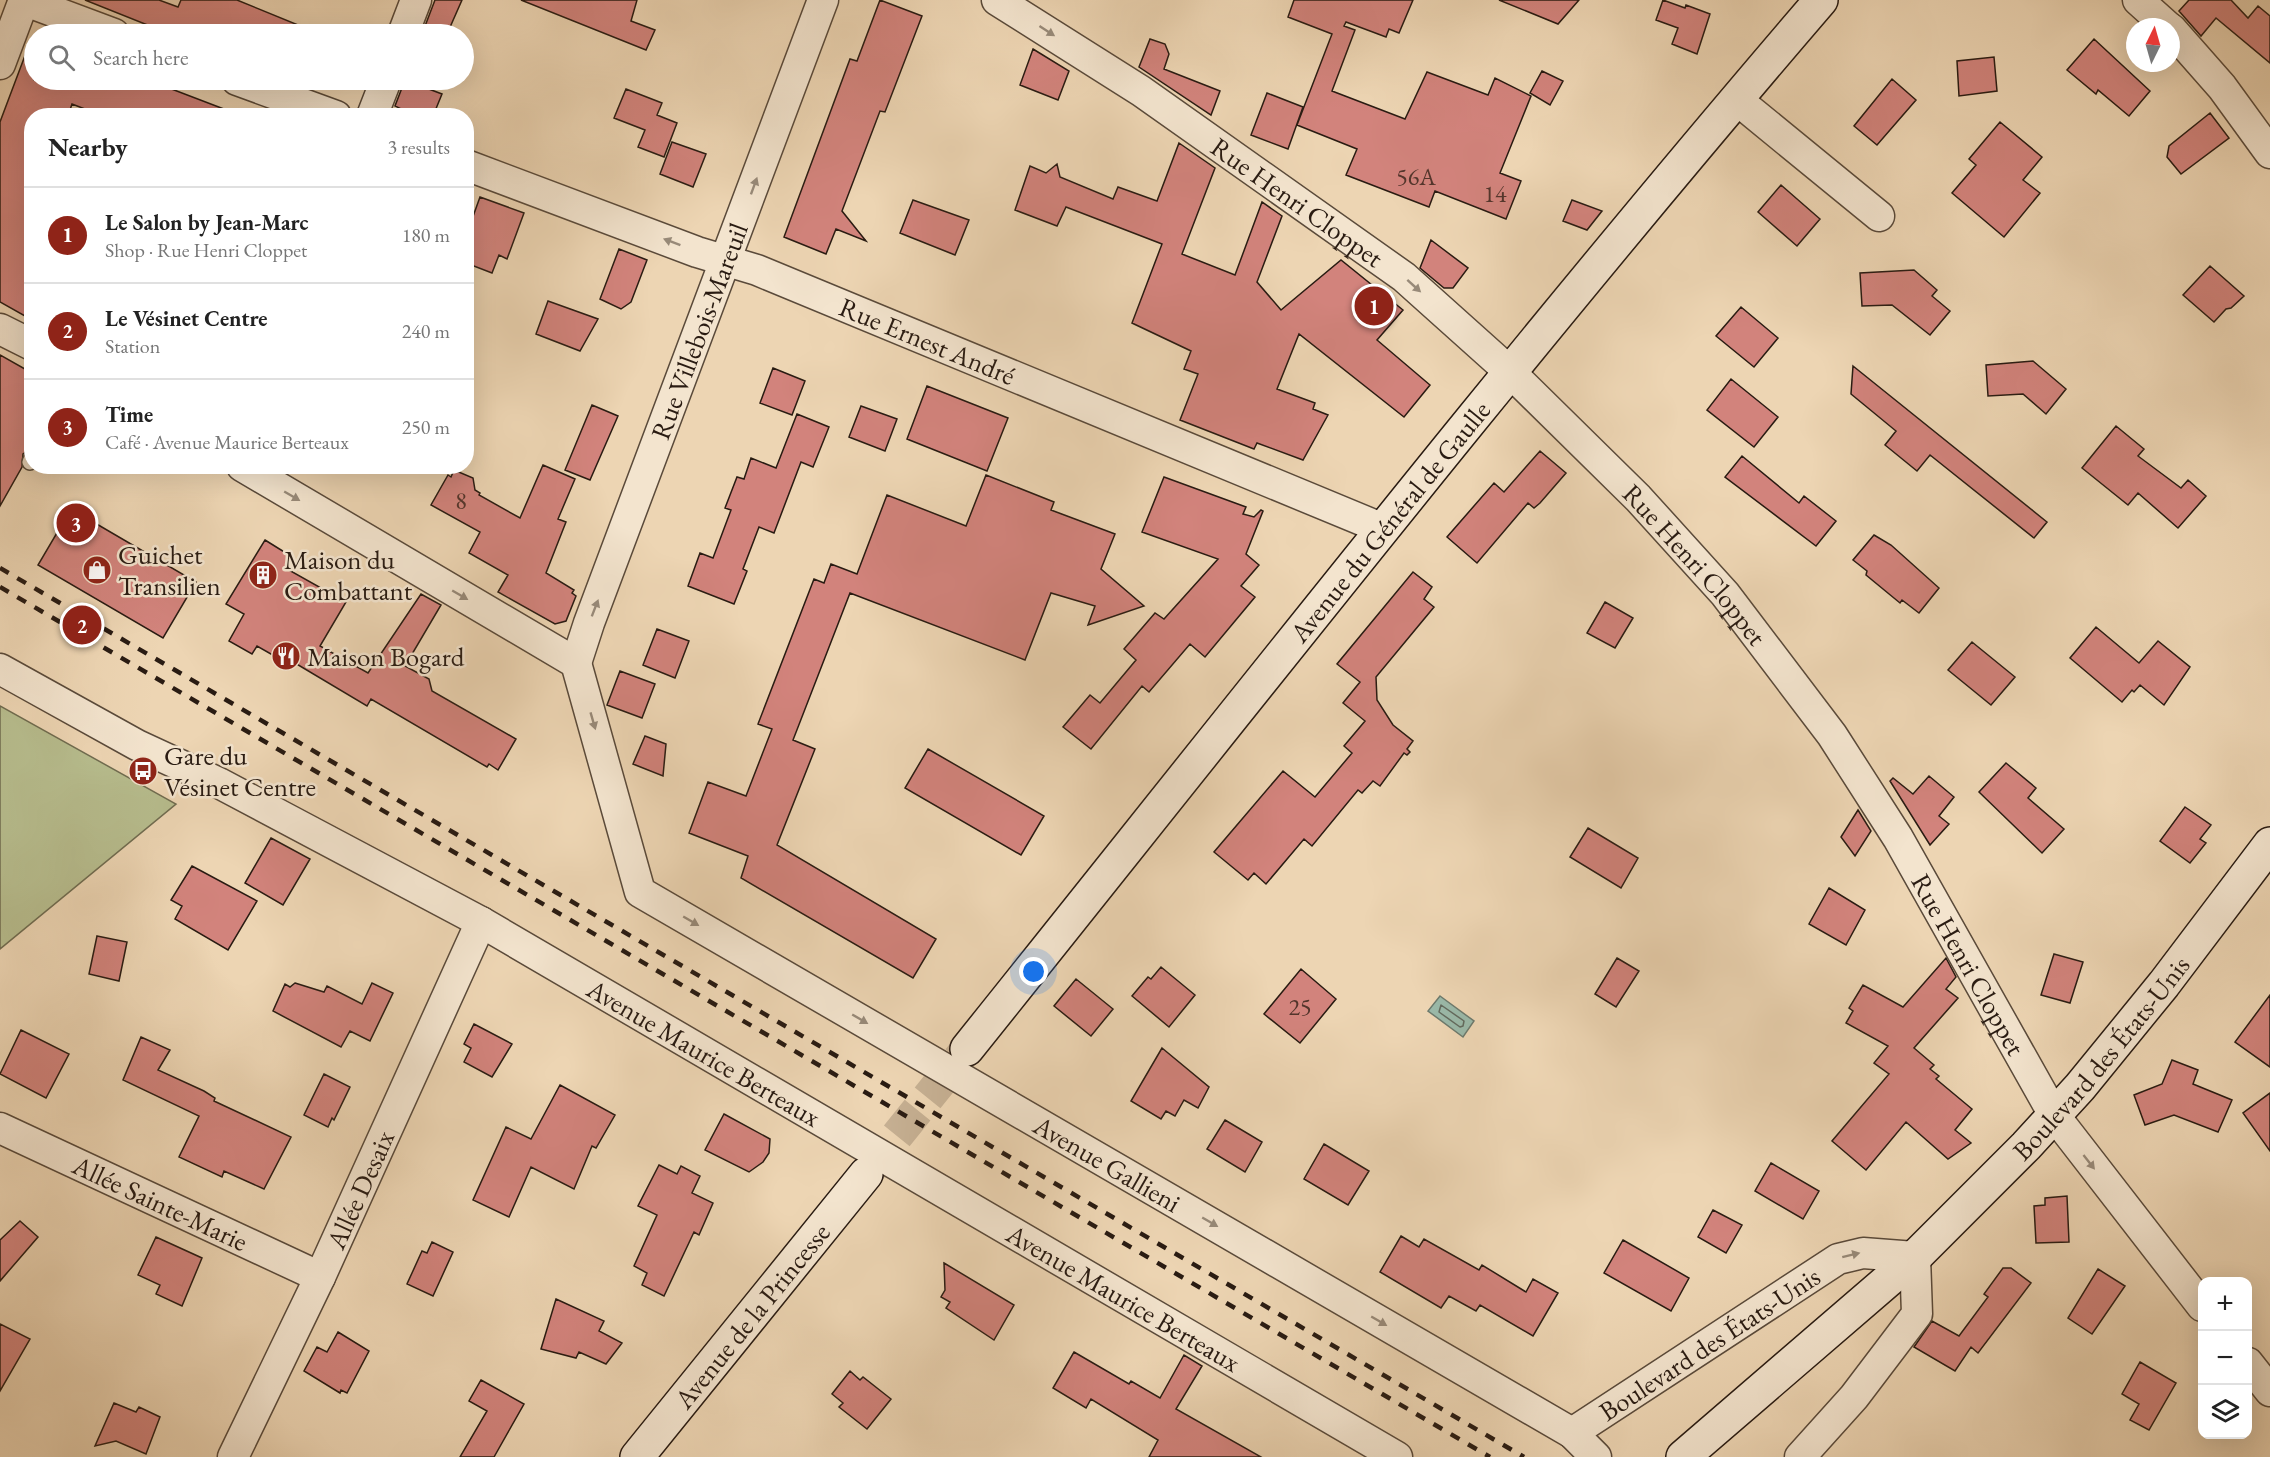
<!DOCTYPE html>
<meta charset="utf-8">
<style>
:root{--surface:#fff;--page:#f6f6f6;--text:#222;--muted:#767676;--line:#e0e0e0;--accent:#8f2418}
body{margin:0;font-family:"EB Garamond",serif;background:var(--page);color:var(--text)}
.controls{position:absolute;right:18px;bottom:18px;display:grid;overflow:hidden;border-radius:12px;box-shadow:0 6px 24px #0002}
.controls button{width:54px;height:54px;display:grid;place-items:center;padding:0;border:0;border-bottom:2px solid var(--line);background:var(--surface);color:var(--text);font:30px sans-serif}
.compass{position:absolute;left:2126px;top:18px;width:54px;height:54px;border-radius:50%;background:var(--surface);box-shadow:0 6px 24px #0002;rotate:5deg}
.you{position:absolute;left:1034px;top:972px;width:21px;height:21px;margin:-15px;border:4px solid #fff;border-radius:50%;background:#1a73e8;box-shadow:0 0 0 9px #1a73e833}
.badge{display:grid;place-items:center;width:39px;height:39px;border-radius:50%;background:var(--accent);color:#fff;font-size:20px;font-weight:700}
.pin{position:absolute;translate:-50% -50%;border:3px solid #fff;box-shadow:0 2px 6px #0006}
.list{margin:0;padding:0;list-style:none}
h2{display:flex;justify-content:space-between;align-items:center;height:78px;margin:0;padding:0 24px;font-size:26px}
h2 small{font-size:20px;font-weight:400;color:var(--muted)}
.list li{display:grid;grid-template-columns:39px 1fr auto;gap:18px;align-items:center;box-sizing:border-box;height:96px;padding:0 24px;border-top:2px solid var(--line)}
.list b{display:block;font-size:22px;white-space:nowrap}
.list p{margin:0;font-size:20px;white-space:nowrap;color:var(--muted)}
.list em{font-size:20px;font-style:normal;color:var(--muted)}
.icon{flex:none;width:33px;height:33px;fill:none;stroke:currentColor;stroke-width:2;stroke-linecap:round;stroke-linejoin:round}
.map{position:relative;flex:none;width:2270px;height:1457px;overflow:hidden}
.search{position:absolute;background:var(--surface);box-shadow:0 6px 24px #0002;left:24px;top:24px;width:450px;height:66px;display:flex;align-items:center;gap:15px;box-sizing:border-box;padding:0 21px;border-radius:33px;color:var(--muted);font-size:22px}
.panel{position:absolute;background:var(--surface);box-shadow:0 6px 24px #0002;left:24px;top:108px;width:450px;height:366px;border-radius:24px}
.map>svg:first-child{display:block}
.green{fill:#b7bd8e;stroke:#706c50;stroke-width:1.5}
.water{fill:#9ab9a9;stroke:#6d7a6d;stroke-width:1.5}
.lines{fill:none;stroke-linecap:round;stroke-linejoin:round}
.shore{stroke:#626a5e;stroke-width:1.5}
.building{fill:#d2837c;stroke:#291b12;stroke-width:1.5}
.secondary-tunnel{stroke:#c6b093;stroke-width:33;stroke-dasharray:33 16;stroke-linecap:butt}
.lane-casing{stroke:#5a4a3a;stroke-width:18}
.street-casing{stroke:#5a4a3a;stroke-width:33}
.secondary-casing{stroke:#291b12;stroke-width:36}
.lane{stroke:#f3e4ce;stroke-width:15}
.street{stroke:#f3e4ce;stroke-width:30}
.secondary{stroke:#f3e4ce;stroke-width:33}
.rail{stroke:#291b12;stroke-width:4.5;stroke-dasharray:10 10;stroke-linecap:butt}
.oneway{fill:#988a79}
.labels{text-anchor:middle;dominant-baseline:central;stroke-width:5;stroke-linejoin:round;paint-order:stroke}
.number-label{font-size:24px;fill:#53352c}
.street-label{font-size:27px;fill:#291b12;stroke:#f3e4ce}
.poi-label{font-size:27px;fill:#291b12;stroke:#f3e4ce;text-anchor:start}
</style>
<div class="map">
<svg width="2270" height="1457" viewBox="0 0 2270 1457">
<rect width="100%" height="100%" fill="#edd5b3"/>
<filter id="stains"><feTurbulence type="fractalNoise" baseFrequency=".00333" numOctaves="4"/><feColorMatrix values="0 0 0 0 .2 0 0 0 0 .09 0 0 0 0 .02 0 0 0 .5 -.17"/></filter>
<radialGradient id="worn" r=".72"><stop offset=".6" stop-color="#630" stop-opacity="0"/><stop offset="1" stop-color="#630" stop-opacity=".3"/></radialGradient>
<path class="green" d="M0 706 176 804 0 949Z"/>
<path class="water" d="M1440 996 1474 1021 1463 1037 1428 1011Z"/>
<g class="lines">
<path class="shore" d="M1441 1005 1464 1021 1463 1026 1460 1027 1439 1012Z"/>
</g>
<path class="building" d="M85 0H159L178 7 181 0H237L320 34H170Z
M435 0H462L447 34H422Z
M521 0H637L631 21 655 30 646 50Z
M880 0 922 16 885 112 880 111 842 211 866 241 836 229 826 254 784 237 850 59 857 61Z
M1294 0H1413L1399 33 1389 29 1386 37 1346 22 1344 26 1355 30 1332 91 1405 119 1427 72 1488 95 1495 78 1531 96 1500 173 1521 181 1506 219 1435 191 1429 207 1346 175 1357 149 1297 125 1332 34 1288 17Z
M1499 0H1579L1558 24Z
M1663 0 1685 8 1686 5 1710 14 1697 54 1672 44 1678 28 1656 20Z
M2189 0H2231L2248 18 2258 6 2270 16V63L2216 18 2201 36 2179 11Z
M32 37 34 80H148L237 114 103 116 72 104 68 116H32V320L0 302V122Z
M1150 39 1165 44 1169 54 1164 69 1220 91 1211 115 1139 67Z
M2094 39 2150 91 2129 116 2098 90 2096 94 2067 70Z
M1033 49 1069 71 1058 100 1020 85Z
M1994 57 1997 91 1959 96 1957 61Z
M1542 71 1563 81 1550 105 1530 93Z
M1892 79 1916 100 1877 145 1854 126Z
M405 80 442 94 433 116H415L395 106Z
M626 89 662 103 657 115 677 123 664 157 638 147 645 130 614 118Z
M1267 93 1303 107 1288 149 1251 135Z
M2210 113 2229 138 2181 174 2167 157 2169 146Z
M2000 122 2042 157 2023 180 2040 193 2004 237 1952 193 1976 165 1969 159Z
M672 142 706 154 693 187 660 174Z
M1179 143 1215 168 1182 254 1235 275 1262 202 1282 216 1257 282 1281 310 1341 260 1403 310 1377 340 1430 385 1404 417 1299 334 1277 389 1315 403 1313 409 1328 415 1303 460 1257 443 1254 449 1180 420 1198 374 1184 369 1191 351 1132 323 1162 244 1066 207 1057 226 1015 210 1030 166 1046 173 1057 164 1060 177 1113 199 1118 187 1157 201Z
M1781 185 1820 219 1797 246 1758 212Z
M480 197 524 213 507 259 499 255 492 273 466 263V236Z
M913 200 969 220 955 255 900 233Z
M1572 200 1602 211 1587 230 1563 221Z
M1431 240 1468 268 1453 288H1444L1420 268Z
M619 249 647 260 631 302 621 309 600 299Z
M2210 266 2244 296 2231 308 2226 309 2214 322 2183 295Z
M1914 270 1937 290 1932 296 1950 311 1930 335 1892 305 1862 306 1860 273Z
M548 301 598 319 580 351 536 334Z
M1741 307 1778 338 1754 367 1716 336Z
M0 355 32 373V448L23 454 22 467 0 506Z
M2033 361 2066 389 2046 414 2023 394 1988 396 1986 365Z
M1853 366 2047 522 2034 538 1930 455 1917 471 1885 445 1896 431 1851 394Z
M773 368 805 381 792 415 760 403Z
M1731 379 1778 417 1754 447 1707 410Z
M927 386 1008 418 987 471 907 439Z
M592 405 618 416 590 480 565 470Z
M861 406 897 419 885 451 849 437Z
M797 414 829 427 813 467 801 462 774 533 759 527 743 569 747 571 734 604 688 586 700 553 713 558 731 510 725 508 737 477 744 479 751 458 776 468Z
M2116 426 2144 449 2138 456 2181 488 2188 480 2206 496 2178 528 2138 493 2128 505 2082 468Z
M1540 451 1566 473 1540 503 1534 508 1528 503 1477 563 1447 537 1494 483 1504 492Z
M1742 456 1799 503 1804 496 1836 521 1816 546 1725 477Z
M543 465 575 479 558 519 566 522 546 573 574 590 572 593 576 596 566 621 555 624 498 592 508 575 469 553 480 532 431 505 448 475 451 477 454 470 473 478 475 490 480 493 479 495 520 518Z
M986 475 1054 502 1051 510 1115 534 1101 569 1144 606 1088 625 1095 606 1051 593 1025 660 850 593 793 740 815 749 777 845 936 939 913 978 741 878 748 856 689 833 708 782 746 796 772 729 758 724 814 579 824 583 831 564 857 574 887 495 966 526Z
M1164 477 1246 507 1243 514 1254 517 1261 510 1263 511 1246 554 1259 565 1241 586 1255 597 1205 657 1190 644 1149 692 1142 686 1091 749 1063 727 1090 695 1100 703 1136 660 1124 649 1155 613 1164 619 1218 559 1142 532Z
M71 509 196 582 163 638 38 565Z
M1874 535 1891 545 1939 588 1919 613 1902 600 1900 603 1866 575 1867 571 1853 560Z
M265 540 294 558 287 569 346 602 320 646 368 673 421 594 441 605 405 666 429 679 432 691 516 739 498 770 489 764 487 767 371 699 367 706 295 663 292 666 257 646 252 654 229 641 244 614 226 604Z
M1413 572 1432 587 1424 599 1434 607 1376 677 1377 700 1393 725 1413 741 1407 749 1410 752 1407 755 1404 753 1380 786 1373 781 1362 793 1358 790 1312 846 1304 839 1266 884 1254 873 1248 880 1214 852 1283 771 1315 797 1352 753 1344 746 1365 721 1343 703 1360 682 1337 664Z
M1605 602 1633 618 1615 648 1587 633Z
M2096 627 2139 663 2158 641 2190 667 2164 705 2140 685 2134 692 2132 690 2122 702 2070 658Z
M657 629 689 641 675 678 643 665Z
M1972 642 2015 677 1991 705 1948 670Z
M620 671 655 684 642 718 607 705Z
M645 736 666 744 663 776 633 764Z
M928 749 1044 816 1021 855 905 788Z
M2006 763 2036 788 2028 798 2064 829 2042 853 1979 792Z
M1929 776 1954 797 1939 816 1949 824 1930 845 1890 781 1893 778 1913 794Z
M2185 807 2211 825 2200 839 2206 843 2190 863 2160 841Z
M1858 810 1871 831 1855 856 1841 837Z
M1588 828 1638 858 1621 888 1570 857Z
M271 838 310 859 283 905 245 883Z
M192 866 257 901 228 950 175 919 182 906 171 900Z
M1829 888 1865 910 1846 945 1809 924Z
M97 936 127 942 119 981 89 974Z
M2054 954 2083 962 2070 1003 2041 995Z
M1617 958 1639 971 1616 1007 1595 994Z
M1946 958 1956 977 1946 989 1958 998 1914 1048 1934 1065 1930 1069 1939 1076 1936 1079 1972 1109 1955 1130 1971 1143 1948 1159 1906 1122 1866 1170 1832 1141 1889 1074 1874 1063 1888 1046 1846 1023 1853 1011 1849 1008 1863 985 1903 1007Z
M1161 967 1195 995 1169 1027 1132 996 1148 977 1151 979Z
M1301 969 1336 999 1300 1043 1264 1014Z
M1076 979 1113 1009 1091 1036 1054 1006Z
M295 983 324 992 327 986 362 1004 372 983 393 993 370 1041 350 1031 341 1047 273 1011 285 984 290 987Z
M2270 995V1067L2235 1042Z
M474 1024 512 1044 492 1077 464 1062 471 1048 464 1044Z
M21 1030 69 1054 46 1098 0 1074Z
M141 1037 170 1050 158 1070 204 1091 215 1098 214 1101 291 1137 264 1189 224 1171 222 1177 179 1157 199 1116 123 1080Z
M1162 1048 1209 1087 1198 1108 1184 1100 1175 1116 1166 1111 1161 1119 1131 1101Z
M2172 1060 2198 1070 2193 1084 2232 1100 2218 1132 2174 1115 2145 1125 2134 1095 2162 1084Z
M324 1074 350 1087 334 1120 332 1118 328 1127 304 1115Z
M560 1085 615 1115 596 1148 592 1146 574 1189 531 1167 509 1217 473 1200 506 1127 531 1139Z
M2270 1093V1151L2243 1113Z
M724 1114 770 1139 769 1153 763 1162 749 1172 705 1150Z
M1225 1120 1262 1142 1245 1172 1207 1149Z
M1324 1144 1369 1171 1348 1205 1304 1179Z
M1771 1163 1819 1191 1803 1219 1755 1191Z
M659 1165 677 1174 681 1166 700 1176 692 1193 713 1203 699 1235 694 1232 664 1296 642 1285 647 1273 634 1266 657 1215 638 1206Z
M2067 1196 2069 1242 2036 1243 2034 1206 2045 1205V1198Z
M1713 1210 1742 1225 1726 1253 1698 1237Z
M20 1221 38 1237 0 1281V1240Z
M1401 1236 1419 1247 1424 1239 1479 1270 1482 1265 1526 1292 1533 1279 1558 1293 1533 1336 1480 1305 1476 1311 1449 1296 1441 1308 1380 1272Z
M156 1237 202 1258 182 1306 156 1294 160 1285 138 1275Z
M1623 1240 1689 1278 1671 1311 1604 1273Z
M432 1242 453 1252 433 1296 407 1284 422 1251 427 1253Z
M944 1263 1014 1305 994 1340 946 1308 950 1302 941 1297 945 1290Z
M2003 1268H2011L2031 1283 1978 1353 1971 1347 1955 1371 1914 1347 1932 1321 1959 1336 1988 1297 1984 1294Z
M2098 1269 2125 1286 2092 1334 2068 1318Z
M556 1299 604 1321 599 1331 622 1343 606 1364 579 1352 576 1358 541 1349Z
M0 1324 30 1339 0 1391Z
M338 1332 369 1351 347 1393 341 1390 340 1393 304 1371 317 1347 327 1352Z
M1074 1352 1129 1384 1131 1381 1160 1398 1184 1355 1202 1366 1176 1409 1261 1457H1149L1158 1440 1091 1399 1086 1408 1053 1388Z
M2140 1362 2176 1383 2149 1430 2130 1420 2139 1404 2122 1394Z
M850 1371 860 1380 863 1377 891 1399 867 1429 839 1407 843 1403 832 1394Z
M481 1380 524 1404 494 1457H460L487 1411 469 1401Z
M114 1403 136 1412 139 1407 160 1417 146 1454 116 1441 95 1446Z"/>
<g class="lines">
<path class="secondary-tunnel" d="M866 1174 967 1049"/>
<g class="lane-casing">
<path id="lane" d="M30 462 32 458"/>
</g>
<g class="street-casing">
<g id="street">
<path d="M23 0 114 34"/>
<path id="s1" d="M997 0 1141 91 1404 277 1510 372 1638 498 1725 594 1832 735 1898 838 2054 1115 2202 1306"/>
<path d="M2138 0 2168 27"/>
<path d="M2171 29 2222 87 2270 153"/>
<path d="M403 34 416 0"/>
<path d="M0 64 24 0"/>
<path d="M237 80 336 116"/>
<path d="M1736 99 1879 216"/>
<path d="M372 116 386 80"/>
<path id="s2" d="M466 165 697 252 757 270 1381 528"/>
<path d="M0 329 32 345"/>
<path id="s3" d="M242 466 576 663 640 892 1572 1433 1596 1457"/>
<path id="s4" d="M576 663 589 623 823 0"/>
<path id="s5" d="M0 669 137 745 219 783 481 922 1397 1457"/>
<path id="s6" d="M0 1128 320 1277"/>
<path d="M2248 1363 2270 1391"/>
<path id="s7" d="M1572 1433 1838 1259 1863 1253 1915 1257 1917 1314 1854 1397 1800 1457"/>
<path id="s8" d="M233 1457 320 1277 481 922"/>
</g>
</g>
<g class="secondary-casing">
<g id="secondary">
<path id="s9" d="M967 1049C1249 697 1527 342 1821 0"/>
<path id="s10" d="M637 1457 866 1174"/>
<path id="s11" d="M1683 1457 1915 1257 2026 1146 2080 1087 2164 984 2270 844"/>
</g>
</g>
<use href="#lane" class="lane"/>
<use href="#street" class="street"/>
<use href="#secondary" class="secondary"/>
<path class="rail" d="M0 568 1524 1457
M0 587 1490 1457"/>
</g>
<defs><path id="oneway-solid" d="M-6-.8H1V-3.2L6.5 0L1 3.2V.8H-6Z" transform="scale(1.5)"/></defs>
<g class="oneway">
<use href="#oneway-solid" transform="translate(1047 31) rotate(33)"/>
<use href="#oneway-solid" transform="translate(754 186) rotate(-70)"/>
<use href="#oneway-solid" transform="translate(672 242) rotate(-159)"/>
<use href="#oneway-solid" transform="translate(1414 286) rotate(42)"/>
<use href="#oneway-solid" transform="translate(292 496) rotate(30)"/>
<use href="#oneway-solid" transform="translate(460 595) rotate(30)"/>
<use href="#oneway-solid" transform="translate(595 608) rotate(-69)"/>
<use href="#oneway-solid" transform="translate(593 721) rotate(74)"/>
<use href="#oneway-solid" transform="translate(691 921) rotate(30)"/>
<use href="#oneway-solid" transform="translate(860 1019) rotate(30)"/>
<use href="#oneway-solid" transform="translate(2089 1162) rotate(52)"/>
<use href="#oneway-solid" transform="translate(1210 1222) rotate(30)"/>
<use href="#oneway-solid" transform="translate(1851 1255) rotate(-14)"/>
<use href="#oneway-solid" transform="translate(1379 1321) rotate(30)"/>
</g>
<defs>
<g id="shop-disc" transform="scale(1.5)"><circle r="9.5" fill="#8f2418" stroke="#f3e4ce"/><path d="M-5-2.5h2.3a2.7 3.5 0 0 1 5.4 0H5L5.5 6h-11ZM-1.5-2.5h3a1.5 2.3 0 0 0-3 0Z" fill="#fff"/></g>
<g id="building-disc" transform="scale(1.5)"><circle r="9.5" fill="#8f2418" stroke="#f3e4ce"/><path d="M-4-6H4V6H1V3H-1V6H-4ZM-2.5-4.3h1.7v1.8h-1.7ZM.8-4.3h1.7v1.8H.8ZM-2.5-1h1.7V.8h-1.7ZM.8-1h1.7V.8H.8Z" fill="#fff"/></g>
<g id="restaurant-disc" transform="scale(1.5)"><circle r="9.5" fill="#8f2418" stroke="#f3e4ce"/><path d="M-5-6h1v4h1v-4h1v4h1v-4h1v5L-1.5 .5V6h-2V.5L-5-1ZM5-6V6H3V1.5H1.5Q1.5-4 5-6Z" fill="#fff"/></g>
<g id="bus-disc" transform="scale(1.5)"><circle r="9.5" fill="#8f2418" stroke="#f3e4ce"/><path d="M-5-6H5V4H4V6H2V4H-2V6H-4V4H-5ZM-3.5-4V0h7V-4ZM-3.5 1.2v1.5H-2V1.2ZM2 1.2v1.5H3.5V1.2Z" fill="#fff"/></g>
</defs>
<g fill-rule="evenodd">
<use href="#shop-disc" x="97" y="570"/>
<use href="#building-disc" x="263" y="575"/>
<use href="#restaurant-disc" x="286" y="656"/>
<use href="#bus-disc" x="143" y="771"/>
</g>
<g class="labels">
<g class="number-label">
<text x="1416" y="176">56A</text>
<text x="1495" y="193">14</text>
<text x="461" y="500">8</text>
<text x="1300" y="1006">25</text>
</g>
<g class="street-label">
<text stroke="none"><textPath href="#s1" startOffset="362">Rue Henri Cloppet</textPath></text>
<text stroke="none"><textPath href="#s4" startOffset="354">Rue Villebois-Mareuil</textPath></text>
<text stroke="none"><textPath href="#s2" startOffset="494">Rue Ernest André</textPath></text>
<text stroke="none"><textPath href="#s9" startOffset="676">Avenue du Général de Gaulle</textPath></text>
<text stroke="none"><textPath href="#s1" startOffset="902">Rue Henri Cloppet</textPath></text>
<text stroke="none"><textPath href="#s1" startOffset="1388">Rue Henri Cloppet</textPath></text>
<text stroke="none"><textPath href="#s5" startOffset="802">Avenue Maurice Berteaux</textPath></text>
<text stroke="none"><textPath href="#s11" startOffset="579">Boulevard des États-Unis</textPath></text>
<text stroke="none"><textPath href="#s3" startOffset="1166">Avenue Gallieni</textPath></text>
<text stroke="none"><textPath href="#s8" startOffset="296">Allée Desaix</textPath></text>
<text stroke="none"><textPath href="#s6" startOffset="177">Allée Sainte-Marie</textPath></text>
<text stroke="none"><textPath href="#s5" startOffset="1288">Avenue Maurice Berteaux</textPath></text>
<text stroke="none"><textPath href="#s10" startOffset="182">Avenue de la Princesse</textPath></text>
<text stroke="none"><textPath href="#s7" startOffset="164">Boulevard des États-Unis</textPath></text>
</g>
<g class="poi-label">
<text x="118" y="554">Guichet<tspan x="118" dy="31">Transilien</tspan></text>
<text x="284" y="559">Maison du<tspan x="284" dy="31">Combattant</tspan></text>
<text x="307" y="656">Maison Bogard</text>
<text x="164" y="755">Gare du<tspan x="164" dy="31">Vésinet Centre</tspan></text>
</g>
</g>
<rect width="100%" height="100%" filter="url(#stains)"/>
<rect width="100%" height="100%" fill="url(#worn)"/>
</svg>
<div class="controls">
<button>+</button>
<button>−</button>
<button><svg class="icon" aria-label="layers" viewBox="0 0 24 24"><path d="M12 4l9 5-9 5-9-5zM3 14l9 5 9-5"/></svg></button>
</div>
<svg class="compass" viewBox="-18 -18 36 36"><path d="M0-13l5 13h-10z" fill="#e53935"/><path d="M0 13l5-13h-10z" fill="#767676"/></svg>
<div class="you"></div>
<div class="pin badge" style="left:1374px;top:306px">1</div>
<div class="pin badge" style="left:82px;top:625px">2</div>
<div class="pin badge" style="left:76px;top:523px">3</div>
<div class="search"><svg class="icon" aria-label="search" viewBox="0 0 24 24"><circle cx="10" cy="10" r="6"/><path d="M15 15l6 6"/></svg>Search here</div>
<section class="panel">
<h2>Nearby<small>3 results</small></h2>
<ul class="list">
<li><span class="badge">1</span><div><b>Le Salon by Jean-Marc</b><p>Shop · Rue Henri Cloppet</p></div><em>180 m</em></li>
<li><span class="badge">2</span><div><b>Le Vésinet Centre</b><p>Station</p></div><em>240 m</em></li>
<li><span class="badge">3</span><div><b>Time</b><p>Café · Avenue Maurice Berteaux</p></div><em>250 m</em></li>
</ul>
</section>
</div>
